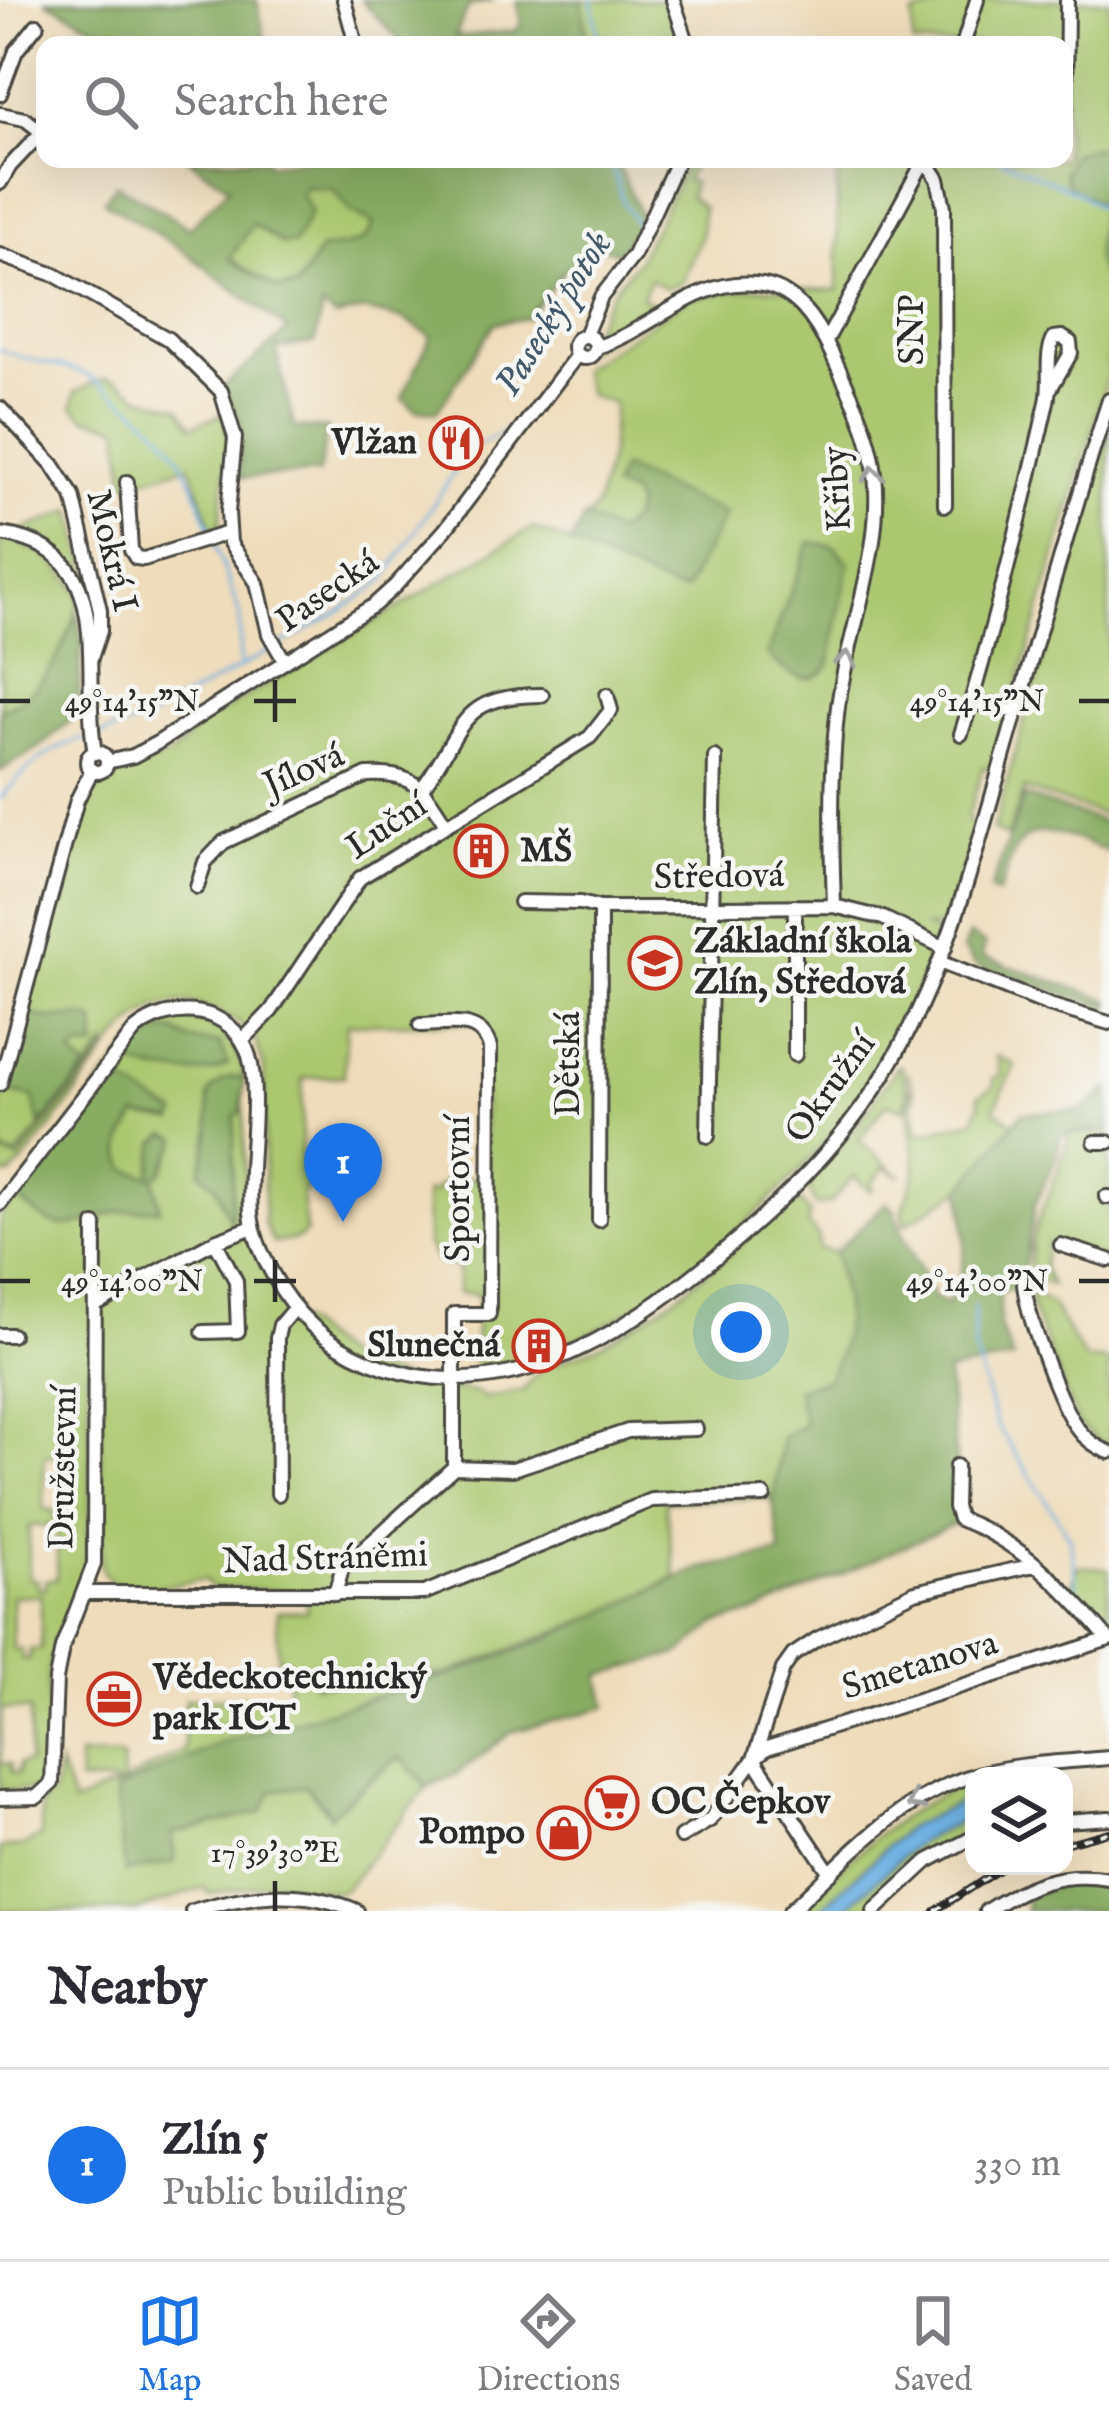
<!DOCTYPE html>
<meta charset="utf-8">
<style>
:root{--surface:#fff;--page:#f2f2f3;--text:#2b2b33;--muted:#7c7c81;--line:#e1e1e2;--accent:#1a73e8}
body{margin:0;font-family:"IM FELL English",serif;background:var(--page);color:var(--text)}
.controls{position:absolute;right:36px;bottom:36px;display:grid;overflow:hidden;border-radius:24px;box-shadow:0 12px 48px #0002}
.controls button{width:108px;height:108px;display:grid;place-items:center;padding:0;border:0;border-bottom:3px solid var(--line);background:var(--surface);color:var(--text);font:60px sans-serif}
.you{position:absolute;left:741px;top:1332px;width:42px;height:42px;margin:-30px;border:9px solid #fff;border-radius:50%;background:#1a73e8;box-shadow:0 0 0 18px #1a73e833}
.badge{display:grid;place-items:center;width:78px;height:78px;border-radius:50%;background:var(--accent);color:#fff;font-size:39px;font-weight:700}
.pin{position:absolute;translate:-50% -99px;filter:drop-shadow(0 3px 6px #0008)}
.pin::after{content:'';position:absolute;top:63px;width:42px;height:36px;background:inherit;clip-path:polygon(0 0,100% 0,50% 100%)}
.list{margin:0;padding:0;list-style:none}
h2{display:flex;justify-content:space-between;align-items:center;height:156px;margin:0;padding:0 48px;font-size:51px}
h2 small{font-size:39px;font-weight:400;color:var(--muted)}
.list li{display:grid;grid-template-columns:78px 1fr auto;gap:36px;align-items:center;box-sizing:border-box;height:192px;padding:0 48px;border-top:3px solid var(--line)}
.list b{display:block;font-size:45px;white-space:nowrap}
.list p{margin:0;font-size:39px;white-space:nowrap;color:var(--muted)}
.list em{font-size:39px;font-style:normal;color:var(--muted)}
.icon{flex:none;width:66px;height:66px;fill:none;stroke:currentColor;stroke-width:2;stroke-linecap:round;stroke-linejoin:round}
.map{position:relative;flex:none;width:1109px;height:1911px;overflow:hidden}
.search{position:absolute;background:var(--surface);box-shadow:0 12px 48px #0002;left:36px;right:36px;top:36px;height:132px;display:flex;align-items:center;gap:30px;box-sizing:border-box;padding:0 42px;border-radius:24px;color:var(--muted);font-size:45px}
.sheet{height:348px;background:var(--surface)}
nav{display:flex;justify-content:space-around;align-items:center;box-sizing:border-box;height:168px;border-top:3px solid var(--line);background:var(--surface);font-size:33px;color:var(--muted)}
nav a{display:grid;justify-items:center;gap:6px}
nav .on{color:var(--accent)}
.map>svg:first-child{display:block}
.green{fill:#abc86f;stroke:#6b7a4d;stroke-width:3;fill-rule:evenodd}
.forest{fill:#88ac62;stroke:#5a6c46;stroke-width:3;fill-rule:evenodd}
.water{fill:#6eb1e3;stroke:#4c6e87;stroke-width:3}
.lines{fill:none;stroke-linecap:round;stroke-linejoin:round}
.stream{stroke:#6eb1e3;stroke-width:3}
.minor-casing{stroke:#484640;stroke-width:18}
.minor{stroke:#fff;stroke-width:12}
.rail-casing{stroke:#2b2b2b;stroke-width:8}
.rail{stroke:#f6f6f2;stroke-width:3;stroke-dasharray:9;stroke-linecap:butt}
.oneway{stroke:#a0a0a0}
.ticks{fill:none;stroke:#2b2b2b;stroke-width:4.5}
.labels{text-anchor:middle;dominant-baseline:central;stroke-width:9;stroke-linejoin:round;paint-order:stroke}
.street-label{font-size:36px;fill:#2b2b2b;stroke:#f6f6f2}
.poi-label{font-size:36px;font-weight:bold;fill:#2b2b2b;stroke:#f6f6f2;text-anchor:start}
.water-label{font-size:39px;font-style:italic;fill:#425a6b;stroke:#f6f6f2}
.ticks-label{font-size:30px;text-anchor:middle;fill:#2b2b2b;stroke:#f6f6f2;stroke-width:9;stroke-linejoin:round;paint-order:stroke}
</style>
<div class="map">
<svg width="1109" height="1911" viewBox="0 0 1109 1911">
<rect width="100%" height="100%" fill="#f6f6f2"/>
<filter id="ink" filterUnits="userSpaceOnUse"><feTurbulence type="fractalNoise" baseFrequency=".00833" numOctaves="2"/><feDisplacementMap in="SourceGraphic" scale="24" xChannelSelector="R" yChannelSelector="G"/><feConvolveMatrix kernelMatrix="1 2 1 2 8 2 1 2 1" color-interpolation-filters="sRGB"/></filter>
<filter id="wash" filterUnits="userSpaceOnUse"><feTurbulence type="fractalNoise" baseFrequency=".004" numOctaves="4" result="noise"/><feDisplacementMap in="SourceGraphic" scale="48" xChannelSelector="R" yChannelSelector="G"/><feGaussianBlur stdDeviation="2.7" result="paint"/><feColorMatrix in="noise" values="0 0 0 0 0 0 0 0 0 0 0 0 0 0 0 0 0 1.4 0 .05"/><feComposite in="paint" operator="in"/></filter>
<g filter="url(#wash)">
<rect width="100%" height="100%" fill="#efdcba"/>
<path class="green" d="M582 0H668L681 45H587Z
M963 0H1109V373L994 770 983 767 967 821 977 825 976 836 947 919 939 927H926L938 934C919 1005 883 1072 836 1129 761 1222 597 1365 474 1366L478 1294 458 1293V1179L484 1178V1027L479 1023 347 1024 344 1076 303 1078 301 1174H315L302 1195 306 1232 297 1239 273 1243 264 1223V1067L253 1033C165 970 134 1014 82 1086 64 1112 44 1136 24 1161L11 1175H0V1154L19 1159 107 1049 106 1045 17 1156 1 1152 0 1108 4 1088 74 831H79C89 794 98 774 139 764 149 762 158 761 167 756 183 748 189 735 202 723L533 528 570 543 596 506 610 454 614 403 589 396 580 369 689 298 754 288 838 290 837 159H1064V45H913V15Z
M689 159H695L686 180 693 183 690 197 703 207 701 237 682 283 666 288 650 279 642 297 656 306 688 293 580 354 612 291 638 260Z
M304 187 333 189 350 211 373 223C368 250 342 244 320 250L296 287 278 289 230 259 253 223 282 244Z
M105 378 119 381 142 397 180 407 192 426 224 414 228 439 220 527 213 531 190 465 132 483 125 481 120 427 86 418 73 407 75 392Z
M1109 425V817L1024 789 1007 837 993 830Z
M73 510 98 615 95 633C88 586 64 551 18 532Z
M0 538C44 547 56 559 80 596 72 644 48 692 0 710Z
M177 1018C214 1019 233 1036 243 1070L245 1215 233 1227 252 1242 287 1307 285 1314C308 1321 326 1347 348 1359 389 1380 435 1385 479 1393L484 1398 524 1390C540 1361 572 1360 600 1345 669 1308 728 1256 785 1205L800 1201 810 1214 807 1223 818 1236 819 1249 835 1252 846 1311 842 1354 807 1423 782 1438 773 1504 764 1484 770 1498 665 1501 676 1577 599 1615 447 1674 314 1684 312 1671 314 1686 447 1676 223 1742 115 1791 126 1872 171 1834 262 1812 271 1791 305 1786 330 1815 400 1756 427 1787 346 1888 337 1892 276 1882 209 1894 205 1887 136 1911H0V1848L23 1846 41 1836V1803L54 1791 59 1764 73 1804 121 1784 79 1782V1756L122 1757 123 1783 184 1750 185 1699 288 1697V1660L278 1659 277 1612 307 1611 304 1591 211 1588 205 1580C175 1580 116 1606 101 1567V1367H88C88 1424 97 1537 80 1588 71 1616 51 1643 48 1674 45 1704 59 1768 36 1790L0 1791V1216L134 1042 161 1021ZM72 1455 73 1509 61 1510V1517L54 1518 53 1510 44 1509V1456ZM57 1525V1579L46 1580V1588L38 1589V1580L29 1579V1526ZM12 1596H41V1649L30 1650 29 1659H22V1650L13 1649ZM1 1709 30 1710 29 1763 19 1764 18 1773 11 1772V1764L1 1763Z
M996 1056 1015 1065 994 1109 1014 1123 962 1189 904 1225 903 1210 916 1170 908 1108 912 1086 907 1071 916 1097 912 1101 918 1134 974 1120 980 1105 979 1095 994 1087 993 1078 1001 1076Z
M898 1066H901L908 1092 904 1110 887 1103 859 1140 901 1177 885 1167 870 1185 874 1189 869 1191 854 1176 830 1203 816 1205 808 1189 811 1180 857 1125Z
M1109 1131V1259L1048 1243 1043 1266 1051 1285 1031 1276C1024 1226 1061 1181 1069 1133Z
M445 1179H456V1266L438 1262 427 1244 426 1192H436L437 1186 445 1185Z
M1029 1291 1052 1305 1085 1359 1109 1361V1449L1078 1424 1033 1311Z
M1078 1566 1109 1569V1627L1100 1623 1070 1587Z
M974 1780V1796L907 1828 818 1911H796C852 1856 899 1809 974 1780Z
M974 1814V1830L922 1857 864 1911H843L917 1843Z"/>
<path class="forest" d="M45 0H257L266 45H128Z
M361 0H494L469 6 455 37 515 31 521 25 517 1 582 0 587 45H404Z
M1095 147 1109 153V282C1084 260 1104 233 1100 204L1067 185 1064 173 1073 153Z
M188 159H266L268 164 303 159H616L642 219 618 253 600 246 566 268 527 318 495 323 437 412 416 410 402 398 431 336 404 319 364 310 335 317 322 307 315 342 276 349 294 427 327 429 319 473 240 478V422L223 387 288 330 181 249 104 201 116 184 190 228 229 187ZM305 187 332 189 350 211 373 223C368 250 342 244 320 250L297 287 278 289 230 259 253 224 282 244H294L311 212 301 194Z
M622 468 725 514 686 590 677 591 570 544 584 518 617 533 633 519 636 503 630 494 613 488Z
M810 542 834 546 849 563 829 666C808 692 785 672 767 654Z
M77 612 82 640 78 714 41 746 0 771V710C45 693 61 654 77 612Z
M1024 796 1109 824V852C1083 843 1036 816 1017 847 1008 861 1005 879 998 894L990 891Z
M969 935 985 944 982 957 1109 1000V1008L975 965 963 950Z
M25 1010C55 1027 67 1010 95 1021L96 1048 78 1049 73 1054 86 1070 40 1125 33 1097 10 1093 4 1088Z
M161 1031H174L189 1040 220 1043 228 1064C204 1082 146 1071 119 1060L134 1042H143Z
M110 1072C125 1086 157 1102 177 1114L174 1121 137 1116C125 1135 115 1149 128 1170L150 1176 156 1143 167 1134 178 1138C178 1148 166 1158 163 1171L154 1177 160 1209C145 1210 126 1209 111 1214 59 1232 58 1232 14 1196Z
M230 1077H244C245 1087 242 1099 241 1111L235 1117 231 1224 216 1186 200 1172C203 1160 207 1147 209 1134 213 1104 195 1094 230 1077Z
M1109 1088V1131L1061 1134 1056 1158 1035 1204 1021 1287 1000 1292V1326L1013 1359 947 1372 962 1520 758 1612 715 1624 679 1654 600 1675 607 1707 512 1732 455 1775 427 1787 400 1757 369 1779 330 1816 326 1806 305 1786 272 1791 262 1812 172 1834 175 1862 125 1872 115 1791 223 1742 447 1676 546 1639 698 1569 781 1553 773 1504 782 1437 804 1425 797 1388 826 1380C855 1333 844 1303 835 1252L886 1203 895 1210C901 1243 922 1264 932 1296L947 1304C971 1269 965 1230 962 1188L1022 1113 1082 1110Z
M1095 1883 1109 1886V1911H1026V1896L1061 1884Z"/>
<path class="water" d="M974 1796V1814L917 1843 843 1911H818L907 1828Z"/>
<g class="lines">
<path class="stream" d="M592 0 600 45
M610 159 624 205 639 228
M999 159 1079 193 1109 215
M0 349C27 362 53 363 80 372 94 377 107 389 119 397 180 440 186 464 211 531
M554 376 605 275 628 252
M214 541 240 615V664
M279 646 341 611 384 580 464 457 476 446 515 427
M97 736 145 721 271 650
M0 799C25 769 49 746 88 738
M974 1306V1350L996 1424 1070 1537 1077 1589"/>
</g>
</g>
<g filter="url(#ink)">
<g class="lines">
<g class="minor-casing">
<path id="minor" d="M344 0 356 45
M673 0 688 45
M963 45 977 0
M0 94 16 51 37 25
M1066 109 1067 0
M0 114 25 119 42 132 10 166 0 183
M0 255 55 275 168 339 221 391 235 438 228 512 230 543 257 583 269 634 284 660
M585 335 601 297 634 255 678 159
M574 347a11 11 0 1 1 22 0a11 11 0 1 1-22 0Z
M826 341 925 159 938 179 944 207 945 505
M597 347C651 331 695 278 756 284 795 287 816 321 832 354 847 387 864 419 872 455 890 541 846 630 837 715 830 778 832 843 834 906
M0 408 53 465 73 496 100 610V631L91 658
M127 482 131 550 136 558 144 559 228 533
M0 534C122 550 79 670 95 753
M1016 712 971 702C1000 603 1024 503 1047 402 1052 382 1044 356 1054 338L1062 337 1070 342 1071 353 1050 389
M961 734 971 702
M87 762a10 10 0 1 1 20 0a10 10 0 1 1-20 0Z
M107 762 133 756 157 743 374 605 395 586 445 530 577 355
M423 787C466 728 457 695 542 695
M197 887 205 862 224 842 367 775C413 772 423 787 445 823
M520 902 580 903 600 908 834 906 883 918 945 948
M939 962 1049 1005 1109 1023
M242 1041 271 1011 360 878 590 737 611 710 607 695
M795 1055V906
M0 1084 77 800 92 770
M708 1136 715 757
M1095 1142H1109
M1106 1197H1109
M0 1204 135 1030C171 1000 233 1005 249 1056 261 1097 247 1167 251 1213 253 1234 262 1255 272 1273 316 1357 410 1391 500 1375 577 1362 650 1311 710 1262 776 1208 840 1147 885 1073 945 974 973 864 1004 754 1038 636 1071 517 1109 400
M599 1220 600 908
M1061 1245 1109 1260
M1024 1282C1025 1311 1060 1407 1078 1429 1086 1440 1096 1447 1109 1452
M96 1305 215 1241 253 1227
M203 1332 238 1331 236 1281 215 1241
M0 1335H12
M956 1466 955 1507 959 1519C1022 1542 1066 1590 1108 1639
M454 1467 513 1469 628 1431 696 1429
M278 1494 277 1338 280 1325 295 1307
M86 1593H424L652 1500 764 1496
M335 1594 342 1569 454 1467V1314H489L490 1047C480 1015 446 1025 420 1025
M0 1798 37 1797 52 1783 56 1679 62 1648 94 1564 95 1225
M1064 1821 1109 1818
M681 1837 710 1820 754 1759 783 1669 793 1655 817 1639 915 1592 1034 1565
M830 1873 754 1759 767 1748 1109 1639
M192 1911C248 1894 302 1887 357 1911
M790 1911C848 1857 899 1796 978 1774 1020 1763 1066 1762 1109 1758
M874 1911 928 1861 974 1837
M986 1911C1027 1885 1060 1871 1109 1879"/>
</g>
<use href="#minor" class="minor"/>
<g class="rail-casing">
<path id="rail" d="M1064 1844 1109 1832
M935 1911 1005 1866"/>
</g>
<use href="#rail" class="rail"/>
</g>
<defs><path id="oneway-chevron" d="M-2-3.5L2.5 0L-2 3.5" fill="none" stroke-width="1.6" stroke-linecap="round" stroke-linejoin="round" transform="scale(3)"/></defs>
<g class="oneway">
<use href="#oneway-chevron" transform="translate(873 474) rotate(-95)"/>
<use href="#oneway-chevron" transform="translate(846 659) rotate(-79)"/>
<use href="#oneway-chevron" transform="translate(915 1802) rotate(150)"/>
</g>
</g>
<path class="ticks" d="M275 680V722M0 701H30M254 701H296M1079 701H1109M275 1260V1302M0 1281H30M254 1281H296M1079 1281H1109M275 1881V1911"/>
<defs>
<g id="restaurant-ring" transform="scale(2.7)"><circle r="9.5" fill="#f6f6f2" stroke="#c8321e" stroke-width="1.5"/><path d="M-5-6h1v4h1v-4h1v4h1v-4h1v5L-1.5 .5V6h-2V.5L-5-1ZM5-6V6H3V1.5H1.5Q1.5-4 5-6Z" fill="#c8321e"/></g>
<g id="building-ring" transform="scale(2.7)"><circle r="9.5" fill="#f6f6f2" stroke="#c8321e" stroke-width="1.5"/><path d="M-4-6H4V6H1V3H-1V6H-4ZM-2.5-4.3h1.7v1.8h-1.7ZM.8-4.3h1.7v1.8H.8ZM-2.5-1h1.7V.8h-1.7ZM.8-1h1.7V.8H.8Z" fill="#c8321e"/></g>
<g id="school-ring" transform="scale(2.7)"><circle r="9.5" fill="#f6f6f2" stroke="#c8321e" stroke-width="1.5"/><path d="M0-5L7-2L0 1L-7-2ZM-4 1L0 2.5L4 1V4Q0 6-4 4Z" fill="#c8321e"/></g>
<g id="office-ring" transform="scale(2.7)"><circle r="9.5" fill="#f6f6f2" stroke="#c8321e" stroke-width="1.5"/><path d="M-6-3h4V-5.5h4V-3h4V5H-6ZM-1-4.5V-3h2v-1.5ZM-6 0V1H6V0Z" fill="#c8321e"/></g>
<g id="supermarket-ring" transform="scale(2.7)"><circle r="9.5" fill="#f6f6f2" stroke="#c8321e" stroke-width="1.5"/><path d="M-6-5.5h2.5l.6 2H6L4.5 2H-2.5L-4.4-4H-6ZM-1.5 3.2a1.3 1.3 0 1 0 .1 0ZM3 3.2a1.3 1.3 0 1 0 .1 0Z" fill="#c8321e"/></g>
<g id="shop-ring" transform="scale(2.7)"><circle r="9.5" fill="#f6f6f2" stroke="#c8321e" stroke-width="1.5"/><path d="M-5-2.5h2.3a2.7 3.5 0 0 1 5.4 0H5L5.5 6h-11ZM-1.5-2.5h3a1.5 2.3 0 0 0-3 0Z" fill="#c8321e"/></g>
</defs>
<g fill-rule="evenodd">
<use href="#restaurant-ring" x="456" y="443"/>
<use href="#building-ring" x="481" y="851"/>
<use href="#school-ring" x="655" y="963"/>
<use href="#building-ring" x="539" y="1346"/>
<use href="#office-ring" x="114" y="1699"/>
<use href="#supermarket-ring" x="612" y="1803"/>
<use href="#shop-ring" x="564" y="1833"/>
</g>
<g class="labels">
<g class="street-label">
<text transform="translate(913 330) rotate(-90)">SNP</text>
<text transform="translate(838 489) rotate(-93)">Křiby</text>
<text transform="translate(111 551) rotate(77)">Mokrá I</text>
<text transform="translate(328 592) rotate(-35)">Pasecká</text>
<text transform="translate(304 771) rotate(-24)">Jílová</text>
<text transform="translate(387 827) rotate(-34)">Luční</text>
<text transform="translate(719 877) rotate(-1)">Středová</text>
<text transform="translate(569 1064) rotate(-90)">Dětská</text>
<text transform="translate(831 1088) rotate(-54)">Okružní</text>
<text transform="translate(459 1189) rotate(-90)">Sportovní</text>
<text transform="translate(64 1468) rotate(-89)">Družstevní</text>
<text transform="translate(325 1559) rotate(-2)">Nad Stráněmi</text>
<text transform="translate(920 1666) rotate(-17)">Smetanova</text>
</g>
<g class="poi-label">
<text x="417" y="443" text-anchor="end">Vlžan</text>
<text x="520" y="851">MŠ</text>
<text x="694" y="942">Základní škola<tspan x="694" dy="41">Zlín, Středová</tspan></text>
<text x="500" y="1346" text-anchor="end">Slunečná</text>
<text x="153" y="1678">Vědeckotechnický<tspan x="153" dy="41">park ICT</tspan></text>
<text x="651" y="1803">OC Čepkov</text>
<text x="525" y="1833" text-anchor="end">Pompo</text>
</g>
<g class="water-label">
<text transform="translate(554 314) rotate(-58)">Pasecký potok</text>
</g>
</g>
<g class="ticks-label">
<text x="132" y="711">49°14'15"N</text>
<text x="977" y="711">49°14'15"N</text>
<text x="132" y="1291">49°14'00"N</text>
<text x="977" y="1291">49°14'00"N</text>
<text x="275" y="1862">17°39'30"E</text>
</g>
</svg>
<div class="controls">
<button><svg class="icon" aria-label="layers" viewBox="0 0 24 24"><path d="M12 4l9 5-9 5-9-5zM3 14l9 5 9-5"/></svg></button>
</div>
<div class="you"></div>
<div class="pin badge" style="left:343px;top:1222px">1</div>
<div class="search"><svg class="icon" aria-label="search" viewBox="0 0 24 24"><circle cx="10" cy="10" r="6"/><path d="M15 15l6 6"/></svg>Search here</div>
</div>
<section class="sheet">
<h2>Nearby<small></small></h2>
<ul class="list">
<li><span class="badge">1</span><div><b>Zlín 5</b><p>Public building</p></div><em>330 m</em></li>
</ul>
</section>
<nav>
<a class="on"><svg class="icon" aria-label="map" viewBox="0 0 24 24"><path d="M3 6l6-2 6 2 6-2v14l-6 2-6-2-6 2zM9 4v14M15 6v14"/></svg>Map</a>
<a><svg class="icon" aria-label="directions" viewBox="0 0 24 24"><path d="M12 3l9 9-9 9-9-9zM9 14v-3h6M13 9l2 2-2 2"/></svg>Directions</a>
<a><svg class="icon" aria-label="saved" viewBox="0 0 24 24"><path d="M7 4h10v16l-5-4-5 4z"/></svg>Saved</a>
</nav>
